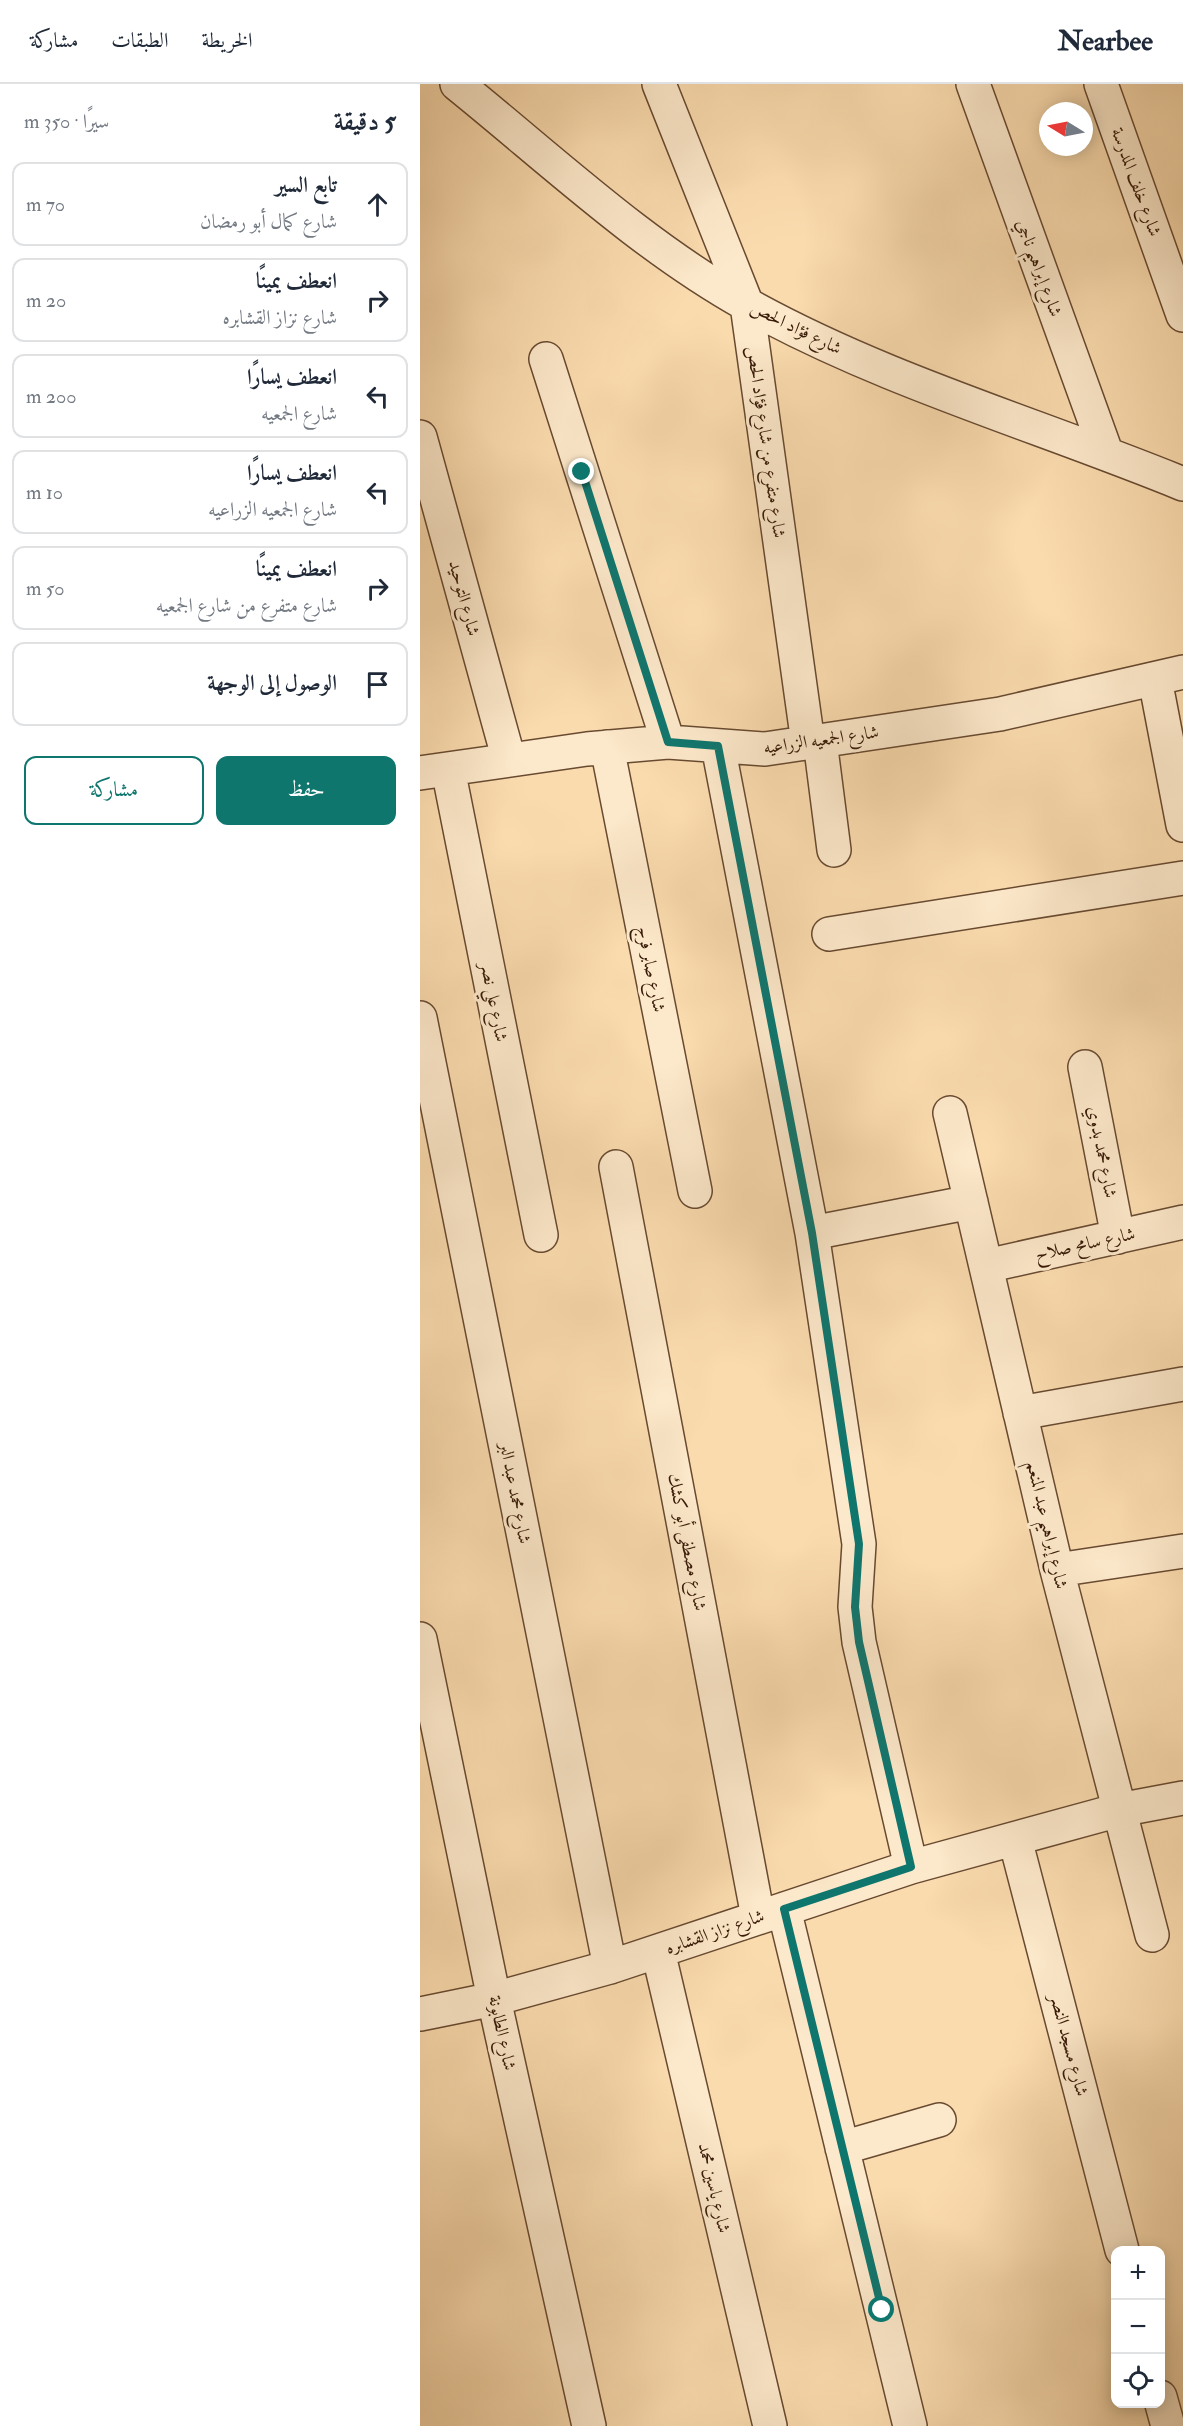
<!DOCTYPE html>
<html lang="ar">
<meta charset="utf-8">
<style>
:root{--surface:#fff;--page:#f6f6f7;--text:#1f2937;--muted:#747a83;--line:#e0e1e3;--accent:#0f766e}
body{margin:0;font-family:"IM FELL Double Pica",Amiri,serif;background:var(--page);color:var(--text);direction:rtl}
.controls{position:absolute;right:18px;bottom:18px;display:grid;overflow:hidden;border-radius:12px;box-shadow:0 3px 15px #0003}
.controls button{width:54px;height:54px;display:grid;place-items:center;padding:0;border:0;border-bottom:2px solid var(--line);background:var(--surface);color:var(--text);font:30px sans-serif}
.compass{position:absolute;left:619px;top:18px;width:54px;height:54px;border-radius:50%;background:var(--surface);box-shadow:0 3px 15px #0003;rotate:280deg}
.stop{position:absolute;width:18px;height:18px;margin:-14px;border:4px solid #0f766e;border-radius:50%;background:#fff}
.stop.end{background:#0f766e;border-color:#fff;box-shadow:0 2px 6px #0008}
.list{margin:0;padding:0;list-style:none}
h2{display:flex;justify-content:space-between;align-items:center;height:78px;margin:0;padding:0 24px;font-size:26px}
h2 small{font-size:20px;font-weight:400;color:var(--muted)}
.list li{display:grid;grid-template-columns:39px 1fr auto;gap:18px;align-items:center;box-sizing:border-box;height:84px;margin:0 12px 12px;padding:0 12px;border:2px solid var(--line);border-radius:12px}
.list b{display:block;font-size:22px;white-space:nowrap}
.list p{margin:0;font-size:20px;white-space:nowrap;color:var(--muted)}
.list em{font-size:20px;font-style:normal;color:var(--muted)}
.actions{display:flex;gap:12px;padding:18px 24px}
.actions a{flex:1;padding:14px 0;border:2px solid var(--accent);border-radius:12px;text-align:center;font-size:21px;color:var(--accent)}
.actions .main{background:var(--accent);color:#fff}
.icon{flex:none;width:33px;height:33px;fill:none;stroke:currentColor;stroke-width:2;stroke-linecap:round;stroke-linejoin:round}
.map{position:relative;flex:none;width:763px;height:2342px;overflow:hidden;direction:ltr}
header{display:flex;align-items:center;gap:36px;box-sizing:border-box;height:84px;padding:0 30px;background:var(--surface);border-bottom:2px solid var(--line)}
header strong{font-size:28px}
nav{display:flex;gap:33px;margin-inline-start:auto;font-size:21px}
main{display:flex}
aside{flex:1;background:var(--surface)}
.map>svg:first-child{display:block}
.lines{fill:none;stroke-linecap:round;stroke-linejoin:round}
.minor-casing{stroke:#684a31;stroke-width:36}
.minor{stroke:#fce8ca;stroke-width:33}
.route{stroke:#0f766e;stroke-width:8}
.labels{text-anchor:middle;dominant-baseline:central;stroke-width:6;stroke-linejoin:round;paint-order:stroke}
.street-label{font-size:18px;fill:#371a07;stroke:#fce8ca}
</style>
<header>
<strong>Nearbee</strong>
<nav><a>الخريطة</a><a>الطبقات</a><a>مشاركة</a></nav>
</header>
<main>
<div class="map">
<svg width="763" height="2342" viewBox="0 0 763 2342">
<rect width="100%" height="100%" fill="#fadbae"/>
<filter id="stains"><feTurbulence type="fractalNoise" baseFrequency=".00333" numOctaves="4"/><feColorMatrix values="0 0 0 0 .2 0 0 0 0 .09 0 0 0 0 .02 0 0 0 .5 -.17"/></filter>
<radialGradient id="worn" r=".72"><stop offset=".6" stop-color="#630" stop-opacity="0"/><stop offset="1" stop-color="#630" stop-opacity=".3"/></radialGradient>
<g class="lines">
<g class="minor-casing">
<path id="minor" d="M37 0C130 75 222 162 326 220 462 296 619 341 763 400
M239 0 327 221 388 659
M553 0 686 368
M681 0 763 231
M126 275 248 658
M0 353 89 676
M735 595 763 741
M400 657 414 766
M298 662 392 1149 439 1460 435 1523 439 1558 491 1783
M187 663 275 1107
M28 685 121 1151
M0 689 167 665 248 658 345 665 580 630 763 588
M409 850 763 794
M0 934 190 1883
M665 983 698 1153
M530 1029 637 1486 732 1851
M196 1083 338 1833
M392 1149 551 1118
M566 1182 763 1138
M600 1329 763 1300
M637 1486 763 1467
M0 1555 74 1915 169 2342
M595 1755 702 2166
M364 1825 490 2342
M238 1867 350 2342
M0 1930 74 1915 190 1883 491 1783 699 1726 763 1714
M422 2064 519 2036
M740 2313 748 2342"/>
</g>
<use href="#minor" class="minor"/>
</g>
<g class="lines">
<path class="route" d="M162 388 248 658 298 662 392 1149 439 1460 435 1523 439 1558 491 1783 364 1825 462 2226"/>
</g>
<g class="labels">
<g class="street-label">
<text transform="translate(716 98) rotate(70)">شارع خلف المدرسة</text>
<text transform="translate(619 184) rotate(70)">شارع إبراهيم ناجي</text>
<text transform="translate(376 244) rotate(26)">شارع فؤاد الحص</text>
<text transform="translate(346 358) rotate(82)">شارع متفرع من شارع فؤاد الحص</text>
<text transform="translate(44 514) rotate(75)">شارع التوحيد</text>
<text transform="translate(401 656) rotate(-8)">شارع الجمعيه الزراعيه</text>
<text transform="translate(231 885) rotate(79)">شارع صابر فرج</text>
<text transform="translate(74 918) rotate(79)">شارع علي نصر</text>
<text transform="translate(682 1068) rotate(79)">شارع محمد بدوي</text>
<text transform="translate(665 1160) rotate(-12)">شارع سامح صلاح</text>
<text transform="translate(95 1409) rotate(79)">شارع محمد عبد البر</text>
<text transform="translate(627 1441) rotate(77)">شارع إبراهيم عبد المنعم</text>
<text transform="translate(267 1458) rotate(79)">شارع مصطفى أبو كشك</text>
<text transform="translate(295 1848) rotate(-19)">شارع نزاز القشابره</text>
<text transform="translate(82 1949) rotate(78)">شارع الطابونة</text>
<text transform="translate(649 1961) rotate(75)">شارع مسجد النصر</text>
<text transform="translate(294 2104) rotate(77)">شارع ياسين محمد</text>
</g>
</g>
<rect width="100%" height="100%" filter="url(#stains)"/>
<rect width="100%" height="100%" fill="url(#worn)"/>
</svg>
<div class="controls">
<button>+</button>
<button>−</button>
<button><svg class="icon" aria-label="locate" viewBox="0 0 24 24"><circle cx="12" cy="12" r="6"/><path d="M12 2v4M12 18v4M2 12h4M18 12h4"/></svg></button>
</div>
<svg class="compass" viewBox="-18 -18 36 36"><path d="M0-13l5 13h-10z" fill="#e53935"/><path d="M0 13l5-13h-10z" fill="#747a83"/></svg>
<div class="stop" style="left:462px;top:2226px"></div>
<div class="stop end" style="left:162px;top:388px"></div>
</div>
<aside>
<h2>5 دقيقة<small>سيرًا · 350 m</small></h2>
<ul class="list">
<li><svg class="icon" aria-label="ahead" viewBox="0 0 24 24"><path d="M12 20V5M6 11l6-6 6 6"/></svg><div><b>تابع السير</b><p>شارع كمال أبو رمضان</p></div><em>70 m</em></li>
<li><svg class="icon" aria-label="right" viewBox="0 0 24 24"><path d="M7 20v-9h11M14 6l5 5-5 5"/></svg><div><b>انعطف يمينًا</b><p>شارع نزاز القشابره</p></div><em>20 m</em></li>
<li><svg class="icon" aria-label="left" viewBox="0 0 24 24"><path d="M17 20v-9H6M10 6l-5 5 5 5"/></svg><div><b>انعطف يسارًا</b><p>شارع الجمعيه</p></div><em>200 m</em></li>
<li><svg class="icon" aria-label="left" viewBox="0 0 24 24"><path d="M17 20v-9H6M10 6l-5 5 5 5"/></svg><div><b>انعطف يسارًا</b><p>شارع الجمعيه الزراعيه</p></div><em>10 m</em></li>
<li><svg class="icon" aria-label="right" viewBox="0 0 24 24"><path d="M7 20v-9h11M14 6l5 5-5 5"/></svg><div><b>انعطف يمينًا</b><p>شارع متفرع من شارع الجمعيه</p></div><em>50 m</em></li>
<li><svg class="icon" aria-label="arrive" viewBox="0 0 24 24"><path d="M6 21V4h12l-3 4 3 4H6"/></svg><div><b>الوصول إلى الوجهة</b></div></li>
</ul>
<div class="actions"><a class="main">حفظ</a><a>مشاركة</a></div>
</aside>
</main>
